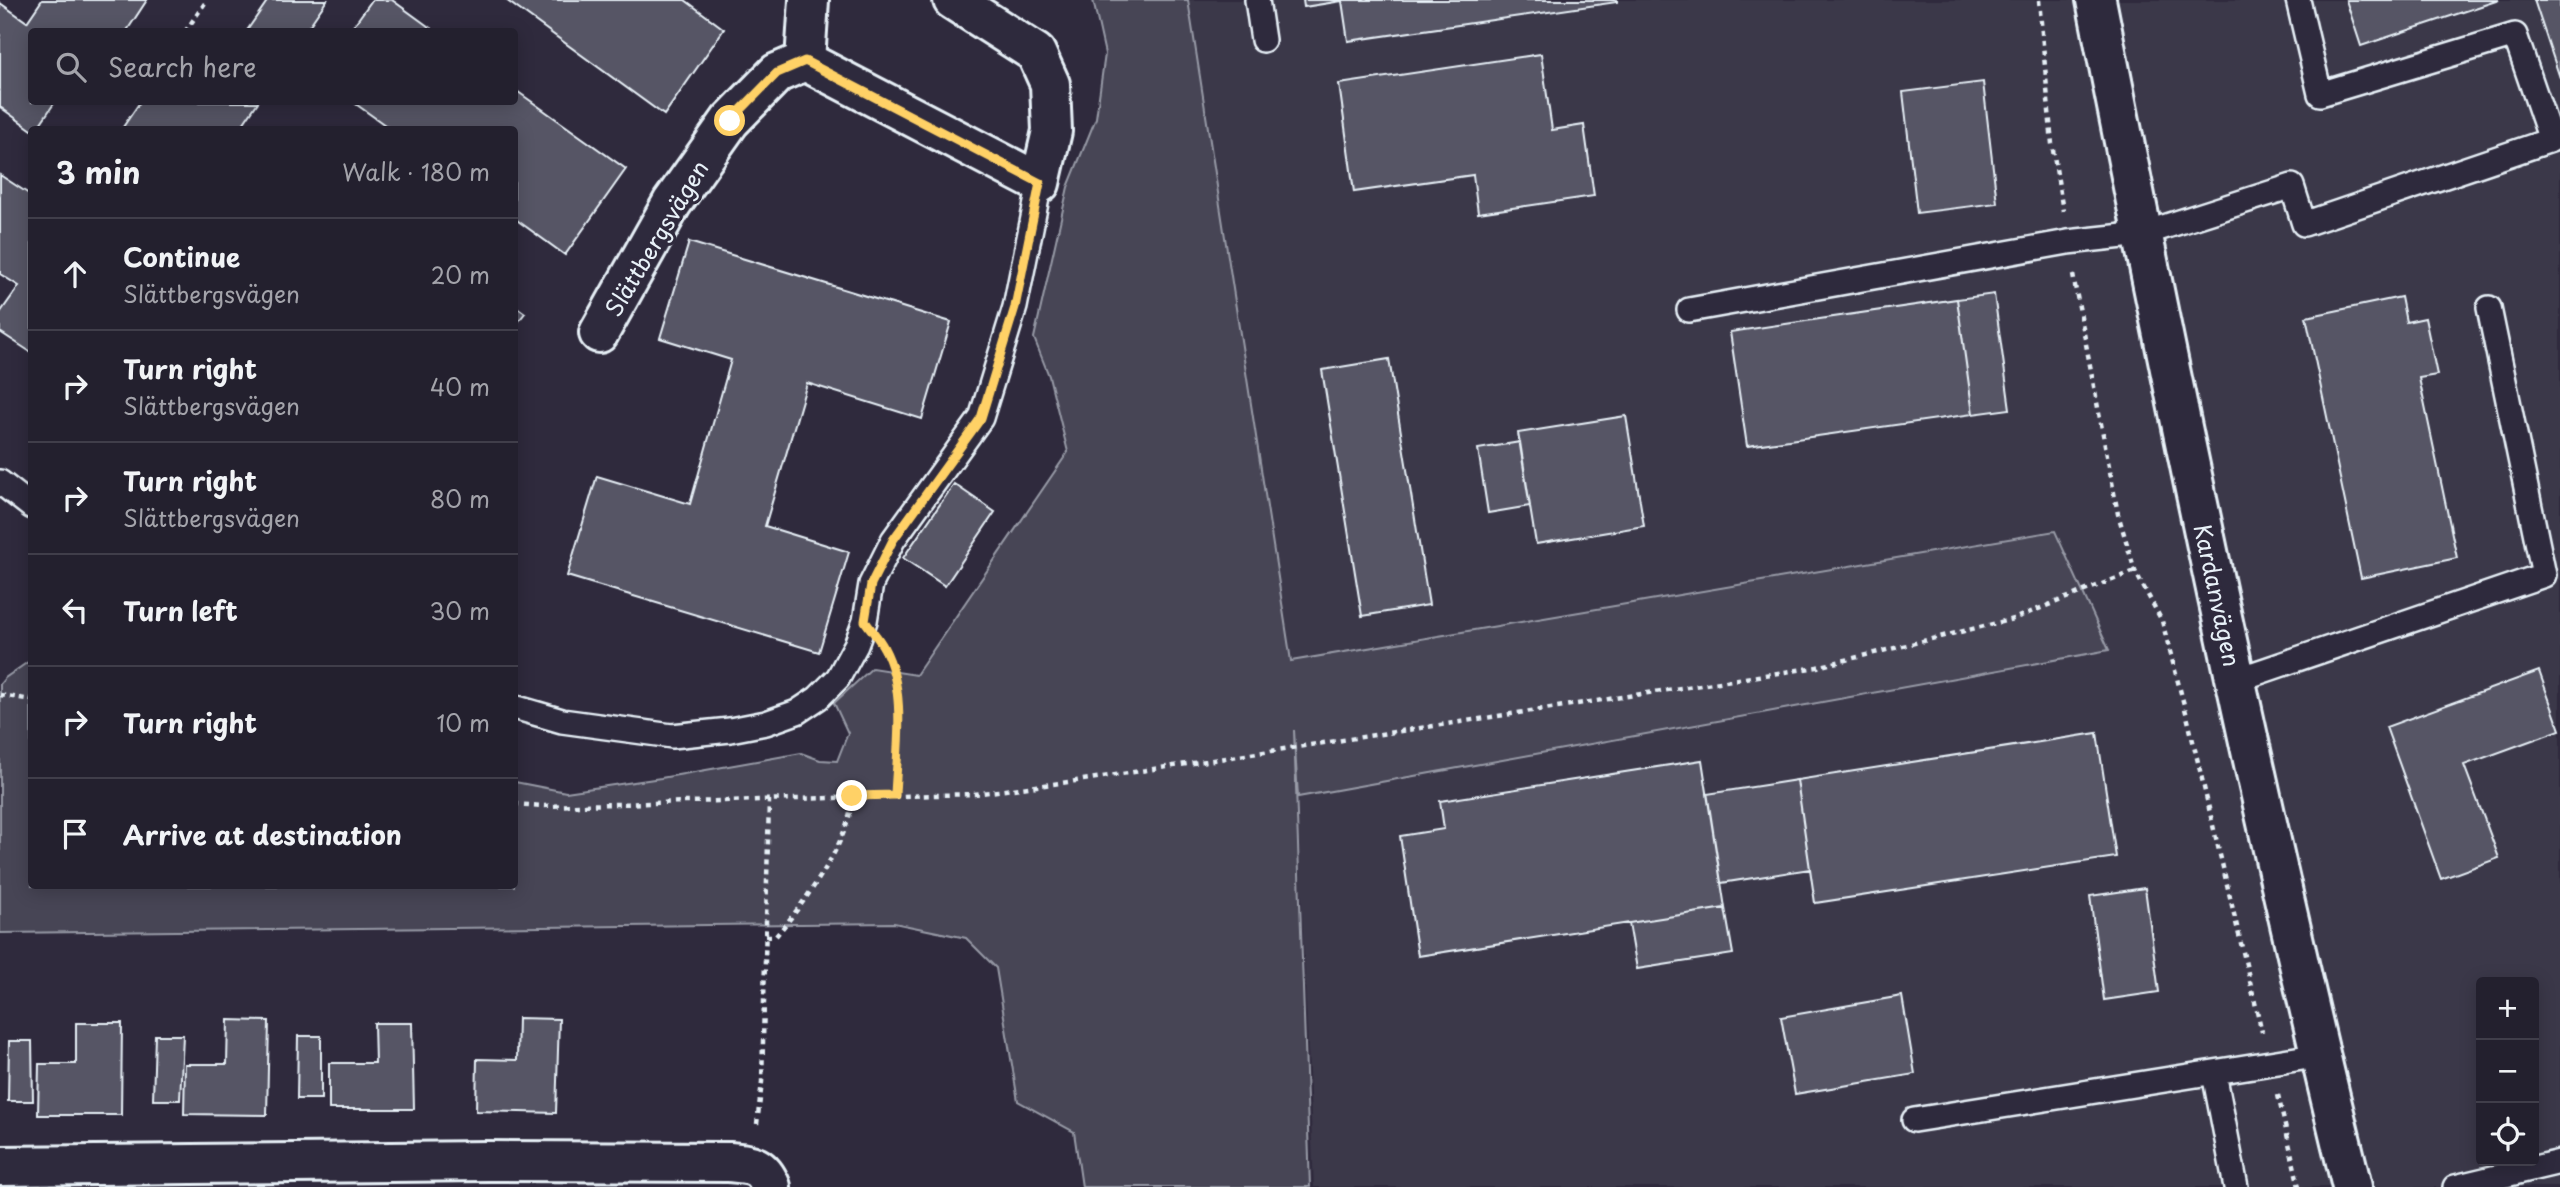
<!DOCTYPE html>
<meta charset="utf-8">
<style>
:root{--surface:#23202e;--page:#2f2d3a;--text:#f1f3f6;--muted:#a3a3aa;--line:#403e4a}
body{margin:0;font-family:"Playpen Sans",sans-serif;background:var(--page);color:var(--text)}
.controls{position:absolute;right:21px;bottom:21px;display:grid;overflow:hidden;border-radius:7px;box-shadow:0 4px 18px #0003}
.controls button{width:63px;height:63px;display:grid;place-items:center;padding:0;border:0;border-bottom:2px solid var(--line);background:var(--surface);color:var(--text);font:35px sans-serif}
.stop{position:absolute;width:21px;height:21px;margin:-16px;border:5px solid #ffd166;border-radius:50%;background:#fff}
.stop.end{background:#ffd166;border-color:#fff;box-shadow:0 2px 7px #0008}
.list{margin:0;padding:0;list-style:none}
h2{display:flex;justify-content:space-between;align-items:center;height:91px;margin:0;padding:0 28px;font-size:30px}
h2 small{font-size:23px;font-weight:400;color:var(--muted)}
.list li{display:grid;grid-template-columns:46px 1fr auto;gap:21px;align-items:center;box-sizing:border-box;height:112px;padding:0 28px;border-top:2px solid var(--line)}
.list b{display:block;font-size:26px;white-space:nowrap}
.list p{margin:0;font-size:23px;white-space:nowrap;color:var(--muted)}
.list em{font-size:23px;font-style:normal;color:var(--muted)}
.icon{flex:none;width:38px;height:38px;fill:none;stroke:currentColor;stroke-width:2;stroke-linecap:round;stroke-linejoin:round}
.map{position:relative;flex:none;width:2560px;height:1187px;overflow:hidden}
.search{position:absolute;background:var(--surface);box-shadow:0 4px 18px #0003;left:28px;top:28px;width:490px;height:77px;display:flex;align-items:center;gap:18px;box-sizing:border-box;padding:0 24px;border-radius:7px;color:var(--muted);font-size:26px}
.panel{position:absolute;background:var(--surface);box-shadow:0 4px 18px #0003;left:28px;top:126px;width:490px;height:763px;border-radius:7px}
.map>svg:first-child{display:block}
.built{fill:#3b3749;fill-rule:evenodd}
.green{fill:#464455;stroke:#979aa6;stroke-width:2}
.building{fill:#575565;stroke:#e8f1f8;stroke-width:2}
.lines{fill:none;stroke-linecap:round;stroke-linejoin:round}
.lane-casing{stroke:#e8f1f8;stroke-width:28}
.street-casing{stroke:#e8f1f8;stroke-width:44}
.secondary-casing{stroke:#e8f1f8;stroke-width:44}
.path{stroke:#e8f1f8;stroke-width:4.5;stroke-dasharray:5 5;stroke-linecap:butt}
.lane{stroke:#2f2a3d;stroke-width:23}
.street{stroke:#2f2a3d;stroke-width:38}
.secondary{stroke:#2f2a3d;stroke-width:38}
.route{stroke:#ffd166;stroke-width:9}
.labels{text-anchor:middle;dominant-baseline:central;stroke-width:6;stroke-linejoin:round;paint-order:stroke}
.street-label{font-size:23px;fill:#e8f1f8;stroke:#2f2a3d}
</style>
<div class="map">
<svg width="2560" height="1187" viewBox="0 0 2560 1187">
<rect width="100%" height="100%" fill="#2f2a3d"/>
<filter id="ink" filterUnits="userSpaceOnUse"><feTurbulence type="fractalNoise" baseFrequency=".0143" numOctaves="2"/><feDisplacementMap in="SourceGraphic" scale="14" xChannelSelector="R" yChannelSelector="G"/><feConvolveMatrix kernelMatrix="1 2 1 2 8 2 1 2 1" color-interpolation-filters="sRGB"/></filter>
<g filter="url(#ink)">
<path class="built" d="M1188 0H2560V1187H1314L1291 661ZM2481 982H2534V1161H2481Z"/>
<path class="green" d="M1093 0H1188L1291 661 2055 531 2109 650 1298 797 1294 730 1310 1187H1082L1074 1132 1018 1101 996 968 966 938 894 923 0 933V684L5 678 31 660 32 886H514L515 782 566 792 661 778 801 753 820 760 837 761 848 733 834 703 872 668 916 675 1068 452 1049 376 1034 338 1068 187 1096 118 1105 54Z"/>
<path class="building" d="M42 0H147L126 32H32V102H55L36 130H32L0 107V3L27 22Z
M268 0H327L305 32H246Z
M372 0H392L436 32H349Z
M506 0H685L724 29 664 115Z
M1303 0H1617V2L1348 41 1342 1 1304 7Z
M2346 0H2499L2361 46Z
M2534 0H2560V78Z
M1541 54 1552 130 1584 125 1594 196 1478 213 1473 175 1354 192 1339 84Z
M1983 82 1997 203 1917 213 1903 92Z
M514 89 626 169 565 255 514 218V130H392L353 102H514Z
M140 102H258L239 130H121Z
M0 175 32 196V353L0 332V313L19 286 0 274Z
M689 242 951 322 922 419 807 383 765 526 849 552 819 652 567 576 597 476 690 504 731 360 660 338Z
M1994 294 2010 409 1973 414 1957 299Z
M2401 297 2406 322 2425 318 2437 375 2419 378 2457 558 2361 578 2306 317Z
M1957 299 1973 414 1747 446 1730 332Z
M514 305 525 313 514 327Z
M1389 359 1429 605 1362 616 1322 370Z
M1626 416 1644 526 1536 544 1518 433Z
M1520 442 1530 506 1488 513 1478 449Z
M954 484 995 512 945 586 903 558Z
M2539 671 2560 730 2464 765 2499 858 2441 879 2386 727Z
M2097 733 2116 857 1815 903 1797 780Z
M1702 760 1725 908 1418 956 1400 836 1444 829 1440 801Z
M1797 780 1810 869 1721 883 1707 794Z
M2145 888 2159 992 2104 1000 2090 896Z
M1725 908 1733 954 1637 969 1629 923Z
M1902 996 1915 1074 1795 1094 1781 1017Z
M518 1018 559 1019 556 1113 476 1111 477 1059 517 1060Z
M228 1020 269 1021 267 1115 184 1114 185 1064H227Z
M76 1023H122L121 1115H38L39 1064H76Z
M374 1023H412L414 1109H329V1063H375Z
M155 1035H183L180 1100H153Z
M298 1036H321V1099H297Z
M9 1041H32L33 1101H8Z"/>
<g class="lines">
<g class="lane-casing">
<path id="lane" d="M1257 0 1263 40
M1689 310 2068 242 2142 234 2292 186 2304 224 2551 140 2515 35 2320 94 2298 0
M0 482 32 507
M2236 680 2544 575 2489 308
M514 707 562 721 672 736 730 730 766 723 797 712 818 698 838 678 856 645 865 621 871 584 893 540 981 418 1015 307 1040 183
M2214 1073 2236 1187
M1914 1120 2321 1055
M2455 1187 2560 1162"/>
</g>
<g class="street-casing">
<path id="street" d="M809 0 805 61 1040 183 1052 131 1050 84 1036 53 953 0
M599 333 672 203 730 121 777 73 805 61
M0 1166 488 1161 729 1162C751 1164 762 1164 771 1187"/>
</g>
<g class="secondary-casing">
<path id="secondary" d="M2096 0C2174 397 2256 794 2352 1187"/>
</g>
<path class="path" d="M2039 0 2052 144 2063 211
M185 32 207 0
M2073 275 2118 514 2135 571 2162 621 2188 720 2262 1032
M888 657C904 700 897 750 895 795
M0 695 32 700
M514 804 544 806 974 794 1076 781 1817 667 2013 619 2135 571
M766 936H776C804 903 852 839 852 796
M2278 1095 2299 1187
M757 1124 762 1082 769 800"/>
<use href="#lane" class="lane"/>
<use href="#street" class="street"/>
<use href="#secondary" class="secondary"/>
</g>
</g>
<g class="lines" filter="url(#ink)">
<path class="route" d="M730 121 777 73 805 61 1040 183 1015 307 981 418 893 540 871 584 865 621C871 630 879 638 884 648 907 691 897 748 895 795L852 796"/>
</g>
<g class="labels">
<g class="street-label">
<text transform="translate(656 238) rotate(-59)">Slättbergsvägen</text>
<text transform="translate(2218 595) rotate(78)">Kardanvägen</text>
</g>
</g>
</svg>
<div class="controls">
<button>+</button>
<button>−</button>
<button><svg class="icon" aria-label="locate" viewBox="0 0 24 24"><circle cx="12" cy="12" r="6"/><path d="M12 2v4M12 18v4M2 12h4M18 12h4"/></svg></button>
</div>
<div class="stop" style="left:730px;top:121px"></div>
<div class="stop end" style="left:852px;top:796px"></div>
<div class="search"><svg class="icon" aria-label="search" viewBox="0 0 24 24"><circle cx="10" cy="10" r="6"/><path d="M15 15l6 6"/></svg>Search here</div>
<section class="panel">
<h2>3 min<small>Walk · 180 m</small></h2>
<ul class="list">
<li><svg class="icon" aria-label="ahead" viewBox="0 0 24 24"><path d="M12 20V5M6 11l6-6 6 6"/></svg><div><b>Continue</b><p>Slättbergsvägen</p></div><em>20 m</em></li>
<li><svg class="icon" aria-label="right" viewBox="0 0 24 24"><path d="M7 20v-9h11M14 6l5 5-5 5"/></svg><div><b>Turn right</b><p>Slättbergsvägen</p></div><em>40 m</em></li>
<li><svg class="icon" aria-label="right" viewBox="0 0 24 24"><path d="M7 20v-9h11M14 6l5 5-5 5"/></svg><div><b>Turn right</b><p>Slättbergsvägen</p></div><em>80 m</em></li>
<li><svg class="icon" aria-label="left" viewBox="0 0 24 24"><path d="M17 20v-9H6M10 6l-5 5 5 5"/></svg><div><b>Turn left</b></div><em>30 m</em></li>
<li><svg class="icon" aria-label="right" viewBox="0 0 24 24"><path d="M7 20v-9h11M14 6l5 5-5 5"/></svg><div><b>Turn right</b></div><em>10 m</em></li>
<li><svg class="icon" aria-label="arrive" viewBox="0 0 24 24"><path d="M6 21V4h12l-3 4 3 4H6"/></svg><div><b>Arrive at destination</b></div></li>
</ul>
</section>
</div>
